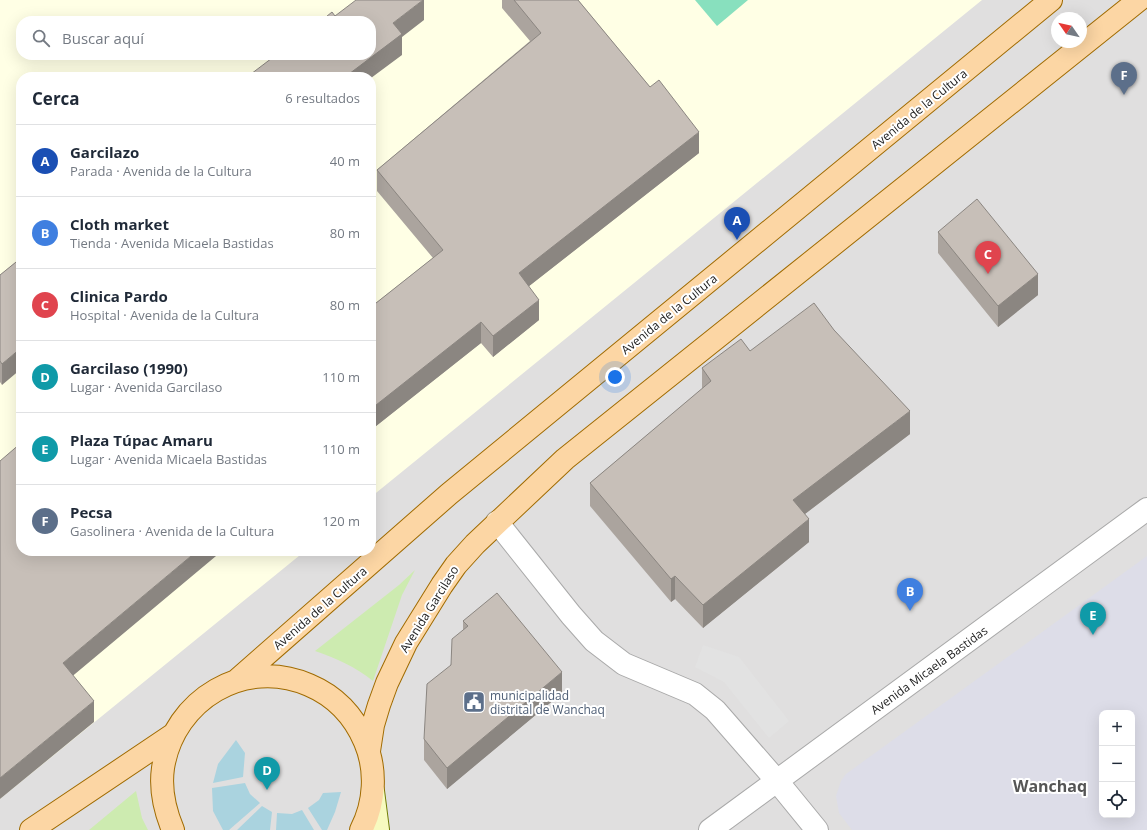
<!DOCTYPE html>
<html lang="es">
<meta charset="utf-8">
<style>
:root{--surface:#fff;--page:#f2f2f3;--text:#1f2937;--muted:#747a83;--line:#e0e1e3;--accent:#d40000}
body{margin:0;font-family:"Open Sans",sans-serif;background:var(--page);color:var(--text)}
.controls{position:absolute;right:12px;bottom:12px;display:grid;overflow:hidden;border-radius:8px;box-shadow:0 4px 16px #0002}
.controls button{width:36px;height:36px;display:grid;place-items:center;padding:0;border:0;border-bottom:1px solid var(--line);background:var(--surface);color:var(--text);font:20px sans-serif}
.compass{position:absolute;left:1051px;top:12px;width:36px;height:36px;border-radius:50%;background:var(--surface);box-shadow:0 4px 16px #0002;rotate:304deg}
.you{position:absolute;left:615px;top:377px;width:14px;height:14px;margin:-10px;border:3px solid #fff;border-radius:50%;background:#1a73e8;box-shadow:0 0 0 6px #1a73e833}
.badge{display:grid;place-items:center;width:26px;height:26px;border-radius:50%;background:var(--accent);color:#fff;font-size:13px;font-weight:700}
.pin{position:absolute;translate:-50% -33px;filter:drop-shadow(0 1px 2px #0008)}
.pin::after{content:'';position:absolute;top:21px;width:14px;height:12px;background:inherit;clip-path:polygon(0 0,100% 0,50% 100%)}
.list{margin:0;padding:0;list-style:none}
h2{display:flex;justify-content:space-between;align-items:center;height:52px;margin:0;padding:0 16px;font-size:17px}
h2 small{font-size:13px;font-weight:400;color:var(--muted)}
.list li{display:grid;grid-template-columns:26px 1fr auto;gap:12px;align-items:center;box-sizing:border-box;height:72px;padding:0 16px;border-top:1px solid var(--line)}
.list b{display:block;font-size:15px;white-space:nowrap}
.list p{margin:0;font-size:13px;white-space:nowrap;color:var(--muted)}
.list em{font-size:13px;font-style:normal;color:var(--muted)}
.icon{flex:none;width:22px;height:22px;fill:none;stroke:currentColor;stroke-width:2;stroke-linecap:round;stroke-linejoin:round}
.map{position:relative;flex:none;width:1147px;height:830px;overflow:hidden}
.search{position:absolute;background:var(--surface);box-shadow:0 4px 16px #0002;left:16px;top:16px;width:360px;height:44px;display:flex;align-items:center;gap:10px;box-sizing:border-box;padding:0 14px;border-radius:16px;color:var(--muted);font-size:15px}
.panel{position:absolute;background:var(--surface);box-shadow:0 4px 16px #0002;left:16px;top:72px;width:360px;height:484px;border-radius:16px}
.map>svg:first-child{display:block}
.residential{fill:#e0dfdf;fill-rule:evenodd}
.education{fill:#ffffe5;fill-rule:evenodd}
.grass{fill:#cdebb0}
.pitch{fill:#88e0be}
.parking{fill:#e2e2e2}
.plaza{fill:#dddde8;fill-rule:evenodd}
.water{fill:#aad3df}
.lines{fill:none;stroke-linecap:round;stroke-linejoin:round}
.street-casing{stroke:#a9a9a9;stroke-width:24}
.secondary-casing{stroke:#707d05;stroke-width:24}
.primary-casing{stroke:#a06b00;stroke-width:24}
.street{stroke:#fff;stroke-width:22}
.secondary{stroke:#f7fabf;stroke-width:22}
.primary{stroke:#fcd6a4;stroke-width:22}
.wall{fill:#aba49e}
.shaded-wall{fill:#8b8681}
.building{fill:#c7bfb8;stroke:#8b8681}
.labels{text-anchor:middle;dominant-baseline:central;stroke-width:4;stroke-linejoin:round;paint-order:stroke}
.street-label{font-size:12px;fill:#222;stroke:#fff}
.service-label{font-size:12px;fill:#4e5e75;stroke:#fff;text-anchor:start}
.district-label{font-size:16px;font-weight:bold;fill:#555;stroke:#fff}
</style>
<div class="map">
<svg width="1147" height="830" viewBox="0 0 1147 830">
<rect width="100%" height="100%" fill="#f2efe9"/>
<path class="residential" d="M0 0H1147V830H0ZM1057 18H1081V42H1057ZM21 21H371V55H21ZM21 77H371V551H21ZM1102 713H1132V815H1102Z"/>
<path class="education" d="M0 0H982L371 497V77H21V551H305L0 799ZM21 21H371V55H21Z"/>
<path class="grass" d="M415 570 402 595 373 681C356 667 336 658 315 651L399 585Z
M136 791 142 818 148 830H89Z"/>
<path class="pitch" d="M695 0H748L717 26Z"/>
<path class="parking" d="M703 645 739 657 789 721 769 738 724 682 695 667Z"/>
<path class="plaza" d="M1147 556V830H852L839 813 836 796 841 781 846 774ZM1102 713H1132V815H1102Z"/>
<path class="water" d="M236 740 245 753 243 777 213 783 218 764Z
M245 783 250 794 260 803 229 830H223L213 811 212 788Z
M341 792 335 812 327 830H322L308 808 319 800 323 793Z
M262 806 272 812 270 830H237Z
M302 810 314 830H276L277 813 292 814Z"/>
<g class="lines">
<g class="street-casing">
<path id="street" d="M497 522 571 615 594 641 624 664 695 694 715 710 777 781 817 830
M710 830 1147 509"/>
</g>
<g class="secondary-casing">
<path id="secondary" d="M373 791 378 830"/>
</g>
<g class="primary-casing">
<path id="primary" d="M236 681 449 494 1051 0
M369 751 373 725 379 705 387 683 406 643 442 585 456 565 475 544 565 459 1139 0
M31 830 174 734
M173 830C165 811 160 789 163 768 174 699 245 657 309 685 335 696 354 716 365 742 377 770 375 803 361 830"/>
</g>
<use href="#street" class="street"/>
<use href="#secondary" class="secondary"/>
<use href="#primary" class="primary"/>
</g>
<path class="wall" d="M502 0H578L650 87 699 153 529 286 539 320 493 357 481 343 371 430V307L433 258 377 191V170L530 41 502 8Z
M938 232 1038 295 998 327 938 253Z
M21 258 2 385 0 382V275Z
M750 351 910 434 805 514 809 542 703 628 675 599 671 602 590 506V483L702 389V368Z
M463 621 562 693 447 789 424 760V739L463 630Z"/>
<path class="shaded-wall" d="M423 0H424V20L402 37V55L371 78V77H345L393 23Z
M699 132V153L519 294V273Z
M1038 274V295L998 327V306Z
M539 300V320L493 357V336Z
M481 322V343L371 430V409Z
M21 348V369L2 385V364Z
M910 411V434L793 523V500Z
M809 519V542L703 628V605Z
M197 551H222L63 684V663Z
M675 576V599L671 602V579Z
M562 672V693L447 789V768Z
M94 701V722L0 799V778Z"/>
<path class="building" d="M356 0H423L393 23 402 34 345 77H247L276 55H371V21H321L332 12 335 16Z
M514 0H578L650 87 659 80 699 132 519 273 539 300 493 336 481 322 371 409V307L443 250 377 170 541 33Z
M977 199 1038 274 998 306 938 232Z
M21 258V348L2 364 0 361V275Z
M814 303 834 330 910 411 793 500 809 519 703 605 675 576 671 579 590 483 711 381 702 368 741 339 750 351Z
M21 443V551H197L63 663 94 701 0 778V461Z
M497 593 562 672 447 768 424 739 427 684 451 665 452 639 468 626 463 621Z"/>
<defs>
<g id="civic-square" transform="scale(1.15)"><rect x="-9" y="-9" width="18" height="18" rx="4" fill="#5c6f8a" stroke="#fff"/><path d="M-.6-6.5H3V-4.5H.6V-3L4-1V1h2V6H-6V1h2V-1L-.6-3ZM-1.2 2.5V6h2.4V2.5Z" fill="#fff"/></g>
</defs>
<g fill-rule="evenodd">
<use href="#civic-square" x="474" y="702"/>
</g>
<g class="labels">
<g class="street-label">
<text transform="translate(919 109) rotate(-39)">Avenida de la Cultura</text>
<text transform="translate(669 314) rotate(-39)">Avenida de la Cultura</text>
<text transform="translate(320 608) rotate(-41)">Avenida de la Cultura</text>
<text transform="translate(429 609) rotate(-58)">Avenida Garcilaso</text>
<text transform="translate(929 670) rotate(-36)">Avenida Micaela Bastidas</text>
</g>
<g class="service-label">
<text x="490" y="695">municipalidad<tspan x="490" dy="14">distrital de Wanchaq</tspan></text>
</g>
<g class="district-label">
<text x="1050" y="786">Wanchaq</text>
</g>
</g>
</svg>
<div class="controls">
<button>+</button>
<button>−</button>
<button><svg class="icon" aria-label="locate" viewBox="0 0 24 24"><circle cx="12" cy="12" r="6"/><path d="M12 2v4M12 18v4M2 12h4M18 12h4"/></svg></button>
</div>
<svg class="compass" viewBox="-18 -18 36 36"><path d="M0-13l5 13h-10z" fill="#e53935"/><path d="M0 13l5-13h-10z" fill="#747a83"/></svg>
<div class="you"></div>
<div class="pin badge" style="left:737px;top:240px;background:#1a4fb4">A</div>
<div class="pin badge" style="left:910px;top:611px;background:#3f7fe0">B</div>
<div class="pin badge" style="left:988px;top:274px;background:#e0444e">C</div>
<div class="pin badge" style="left:267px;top:790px;background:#0f9aa8">D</div>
<div class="pin badge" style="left:1093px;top:635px;background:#0f9aa8">E</div>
<div class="pin badge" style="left:1124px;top:95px;background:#5c6f8a">F</div>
<div class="search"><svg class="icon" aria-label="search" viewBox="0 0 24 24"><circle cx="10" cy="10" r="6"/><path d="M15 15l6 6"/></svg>Buscar aquí</div>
<section class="panel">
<h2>Cerca<small>6 resultados</small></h2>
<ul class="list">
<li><span class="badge" style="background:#1a4fb4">A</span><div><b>Garcilazo</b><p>Parada · Avenida de la Cultura</p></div><em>40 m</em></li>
<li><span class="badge" style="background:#3f7fe0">B</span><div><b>Cloth market</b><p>Tienda · Avenida Micaela Bastidas</p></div><em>80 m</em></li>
<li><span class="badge" style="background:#e0444e">C</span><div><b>Clinica Pardo</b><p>Hospital · Avenida de la Cultura</p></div><em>80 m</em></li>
<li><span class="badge" style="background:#0f9aa8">D</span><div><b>Garcilaso (1990)</b><p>Lugar · Avenida Garcilaso</p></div><em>110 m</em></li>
<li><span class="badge" style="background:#0f9aa8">E</span><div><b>Plaza Túpac Amaru</b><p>Lugar · Avenida Micaela Bastidas</p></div><em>110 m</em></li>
<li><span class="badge" style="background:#5c6f8a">F</span><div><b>Pecsa</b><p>Gasolinera · Avenida de la Cultura</p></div><em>120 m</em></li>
</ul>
</section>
</div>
